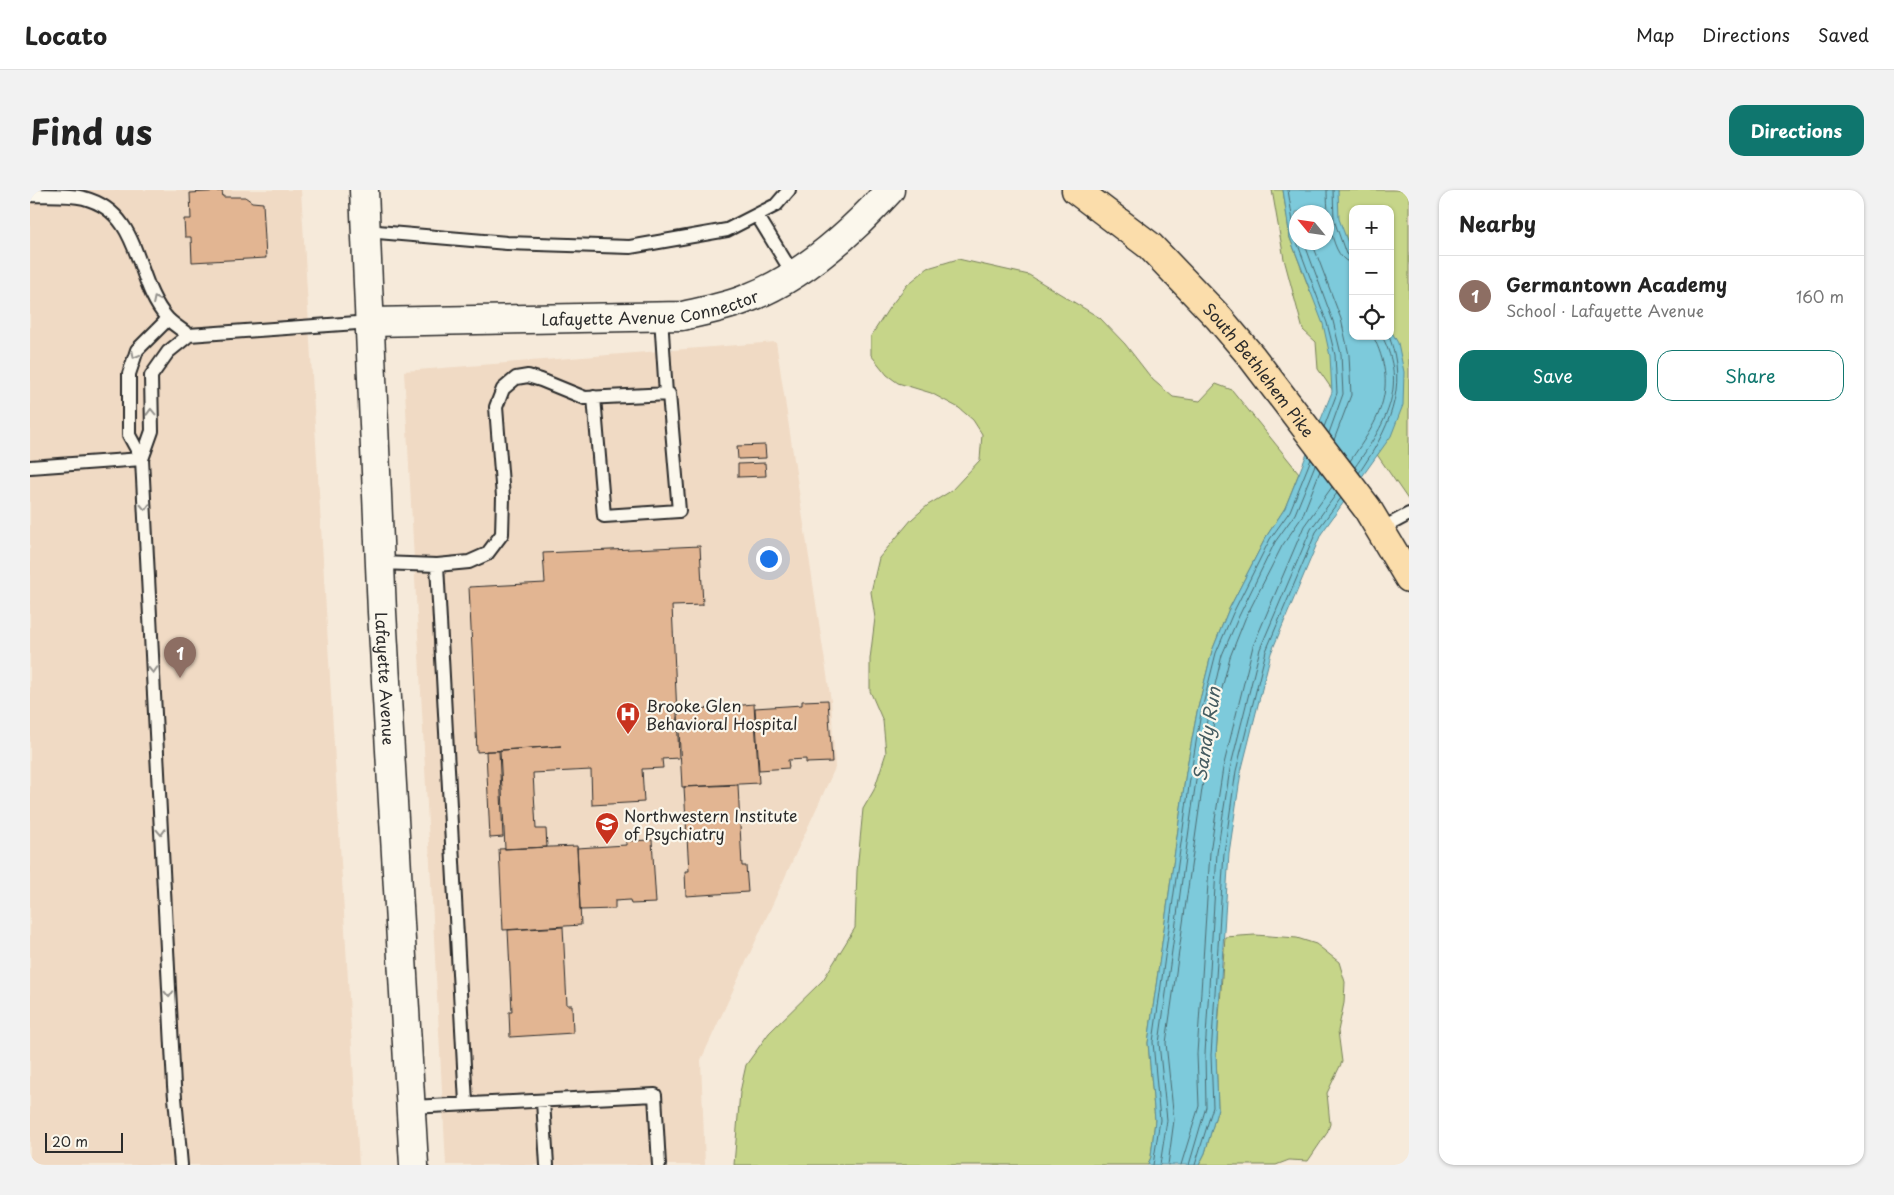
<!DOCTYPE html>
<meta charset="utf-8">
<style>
:root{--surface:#fff;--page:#f2f2f2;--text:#222;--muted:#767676;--line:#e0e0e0;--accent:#0f766e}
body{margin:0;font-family:"Playpen Sans",sans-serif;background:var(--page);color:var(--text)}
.controls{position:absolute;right:15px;top:15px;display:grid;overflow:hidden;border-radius:10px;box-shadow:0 1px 4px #0004}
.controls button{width:45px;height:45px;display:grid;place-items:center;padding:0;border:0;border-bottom:1px solid var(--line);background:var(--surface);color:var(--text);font:25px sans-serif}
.compass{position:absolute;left:1259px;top:15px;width:45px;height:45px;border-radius:50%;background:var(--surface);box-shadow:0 1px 4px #0004;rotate:299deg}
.scale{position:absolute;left:15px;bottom:12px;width:78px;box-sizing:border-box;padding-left:5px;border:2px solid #2b2b2b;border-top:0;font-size:14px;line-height:18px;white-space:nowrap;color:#2b2b2b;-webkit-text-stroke:4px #fbf7ec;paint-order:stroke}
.you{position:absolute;left:738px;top:368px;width:18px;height:18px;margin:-12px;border:4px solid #fff;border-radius:50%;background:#1a73e8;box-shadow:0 0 0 8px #1a73e833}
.badge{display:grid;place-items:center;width:32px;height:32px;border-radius:50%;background:var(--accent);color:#fff;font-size:16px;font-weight:700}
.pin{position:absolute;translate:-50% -41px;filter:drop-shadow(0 1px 2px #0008)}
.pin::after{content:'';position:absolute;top:26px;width:18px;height:15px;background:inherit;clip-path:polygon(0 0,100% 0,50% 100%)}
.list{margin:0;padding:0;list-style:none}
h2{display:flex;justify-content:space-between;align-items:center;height:65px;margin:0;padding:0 20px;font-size:21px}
h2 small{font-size:16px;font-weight:400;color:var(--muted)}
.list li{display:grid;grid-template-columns:32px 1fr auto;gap:15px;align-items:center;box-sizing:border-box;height:80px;padding:0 20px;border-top:1px solid var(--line)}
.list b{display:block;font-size:19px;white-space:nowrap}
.list p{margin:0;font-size:16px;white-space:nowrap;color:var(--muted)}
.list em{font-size:16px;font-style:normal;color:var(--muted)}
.actions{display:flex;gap:10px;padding:15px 20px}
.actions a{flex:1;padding:11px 0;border:1px solid var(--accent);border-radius:15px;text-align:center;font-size:18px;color:var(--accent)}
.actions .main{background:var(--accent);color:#fff}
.icon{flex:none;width:28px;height:28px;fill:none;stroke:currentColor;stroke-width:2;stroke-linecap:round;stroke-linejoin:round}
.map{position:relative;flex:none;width:1379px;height:975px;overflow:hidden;border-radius:15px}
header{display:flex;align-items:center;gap:30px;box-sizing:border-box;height:70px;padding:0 25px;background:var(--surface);border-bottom:1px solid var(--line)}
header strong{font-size:24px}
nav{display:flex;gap:28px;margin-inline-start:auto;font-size:18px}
.intro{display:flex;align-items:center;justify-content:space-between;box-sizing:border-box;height:120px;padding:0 30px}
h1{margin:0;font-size:35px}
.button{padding:12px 22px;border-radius:15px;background:var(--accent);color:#fff;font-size:18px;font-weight:700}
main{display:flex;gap:30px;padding:0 30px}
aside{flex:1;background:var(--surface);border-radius:15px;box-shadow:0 1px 4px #0004}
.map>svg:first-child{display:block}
.built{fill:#f0dac4}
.green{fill:#c6d589;stroke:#78805a;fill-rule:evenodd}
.water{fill:#7dcadb;stroke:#5c8a95;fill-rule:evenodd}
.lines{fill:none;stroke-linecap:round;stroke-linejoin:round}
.shore{stroke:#4c6b71;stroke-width:1}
.building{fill:#e2b592;stroke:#2b2b2b}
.service-casing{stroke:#2b2b2b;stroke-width:16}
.tertiary-casing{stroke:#2b2b2b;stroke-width:31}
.secondary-casing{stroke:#2b2b2b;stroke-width:31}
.primary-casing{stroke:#2b2b2b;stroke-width:31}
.service{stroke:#fbf7ec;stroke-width:12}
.tertiary{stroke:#fbf7ec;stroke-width:28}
.secondary{stroke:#fbf7ec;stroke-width:28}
.primary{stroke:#fbddab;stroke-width:28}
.oneway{stroke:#93918c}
.labels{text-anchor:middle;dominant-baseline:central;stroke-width:4.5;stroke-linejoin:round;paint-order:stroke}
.street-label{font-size:16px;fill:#2b2b2b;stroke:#fbf7ec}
.poi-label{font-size:16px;fill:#2b2b2b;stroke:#fbf7ec;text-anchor:start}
.water-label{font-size:18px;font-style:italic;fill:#445b60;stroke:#fbf7ec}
</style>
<header>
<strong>Locato</strong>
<nav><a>Map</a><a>Directions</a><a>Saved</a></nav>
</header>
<div class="intro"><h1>Find us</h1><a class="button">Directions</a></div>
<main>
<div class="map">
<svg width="1379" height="975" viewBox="0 0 1379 975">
<rect width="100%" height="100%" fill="#f6eada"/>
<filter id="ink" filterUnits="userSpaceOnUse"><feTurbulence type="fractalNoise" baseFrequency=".02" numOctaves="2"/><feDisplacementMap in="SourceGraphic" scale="10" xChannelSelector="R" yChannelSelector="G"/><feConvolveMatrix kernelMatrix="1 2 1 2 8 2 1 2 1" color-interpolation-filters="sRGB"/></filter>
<g filter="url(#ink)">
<path class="built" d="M0 0H271L329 975H0Z
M746 152 801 511 805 578 671 870 675 975H416L374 181Z"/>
<path class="green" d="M1242 0H1253L1260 48 1280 101 1296 52V22L1269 0H1379V311L1288 179 1286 152 1273 140 1254 69ZM1323 19H1360V146H1323Z
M928 69 999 85 1070 128 1095 154 1123 190 1143 207 1170 211 1186 194 1202 200 1269 283 1255 318 1236 347 1198 421 1182 461 1167 522 1156 582 1118 853 1125 930 1121 967 1118 975H704L710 902 716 875 739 843 793 790 825 738 827 681 833 619 844 600 856 563 853 531 840 501V469L845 428 841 402 849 368 882 329 898 315 921 301 950 270 952 244 943 230 929 218 901 203 868 193 857 185 841 165V146L859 118 877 95 898 78Z
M1225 745 1267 748 1286 754 1309 772 1315 792 1314 813 1308 841 1312 872 1297 903 1300 934 1297 943 1278 971 1259 970 1246 975H1169L1175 963 1188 918 1186 865 1195 747Z"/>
<path class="water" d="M1253 0H1308L1309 29 1323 66V146H1360V139L1368 153 1374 182 1373 215 1361 246 1291 344 1241 463 1211 582 1199 663 1186 865 1188 918 1175 963 1169 975H1118L1121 967 1125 930 1118 853 1156 582 1167 522 1182 461 1198 421 1236 347 1255 318 1302 202 1300 166 1293 134 1260 48ZM1266 22H1296V52H1266Z"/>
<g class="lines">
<path class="shore" d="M1258 0 1266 51
M1297 0C1297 17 1300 72 1323 73
M1303 0 1304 30 1316 64 1323 67
M1267 52 1297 133 1305 165 1307 203 1294 237
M1274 52 1303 131 1311 164 1313 204 1299 243
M1282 52 1311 129 1319 165 1321 205 1304 250
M1320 271C1350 228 1369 198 1343 146
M1325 277C1354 235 1379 198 1352 146
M1329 283C1358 240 1379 199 1359 146
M1123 975 1130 930 1123 852 1161 582 1171 523 1186 463 1203 423 1240 349 1260 321 1281 269
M1130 975 1137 930 1129 853 1167 583 1178 525 1192 465 1209 426 1245 352 1265 324 1285 275
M1138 975 1144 930 1136 853 1174 585 1185 526 1200 467 1215 429 1252 356 1272 327 1290 281
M1151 975 1169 916 1167 864 1180 662 1193 578 1223 456 1274 336 1302 297
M1159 975 1176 917 1175 864 1187 663 1200 579 1230 459 1281 339 1307 303
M1165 975 1183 917 1181 865 1194 663 1206 581 1236 461 1286 342 1311 308"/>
</g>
<path class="building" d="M192 1 193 7H215L222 12 233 13 236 68 162 72 161 47H155L154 29H161L160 3Z
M735 255 736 268 708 269 707 256Z
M735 273 736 286 708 287V274Z
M670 356 673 415 642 416 649 568 632 569 633 578 612 579 614 612 562 615 561 580 503 583 506 639H516L517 657 475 659 470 560 531 556 447 562 439 397 515 393 513 363Z
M798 510 802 572 776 573V569L758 570 759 578 729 580 725 518 772 515V511Z
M724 514 729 593 652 597 648 521Z
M456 561H469L473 647 460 648Z
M708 595 712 676H716L718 702 656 706 655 681H659L654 597Z
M622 650 626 713 601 714 600 710 585 711V719L550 720 547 658 596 655V651Z
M547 656 551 735 473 740 469 659Z
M533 737 537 815H542L543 843 480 847 479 822H482L478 740Z"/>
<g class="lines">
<g class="service-casing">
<path id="service" d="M0 5C17 6 37 4 54 8 114 24 103 91 138 129 144 135 152 140 159 145
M727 25 763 84
M336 41 477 53 600 57 697 40 746 15 759 0
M631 127 636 204
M112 269 99 245V184L107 160 138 129
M0 277 112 269
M1351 339 1379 324
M350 373 407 375 439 372 457 364 472 344 473 307 466 217 473 199 486 188 498 186 511 190 555 208 639 204 649 321 574 326 564 207
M407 375 436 913
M513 911 517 975
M381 917 625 905 629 975
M151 975 144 896 112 269 122 241 121 186 138 162 159 145 341 132"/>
</g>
<g class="tertiary-casing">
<g id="tertiary">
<path id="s1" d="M341 132 652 126C674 121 697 117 718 108 773 87 821 43 860 0"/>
</g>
</g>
<g class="secondary-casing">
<g id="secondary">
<path id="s2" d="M334 0 352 422 384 975"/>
</g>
</g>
<g class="primary-casing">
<g id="primary">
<path id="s3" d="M1046 0 1120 56 1188 127 1221 166 1337 318 1379 388"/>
</g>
</g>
<use href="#service" class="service"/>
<use href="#tertiary" class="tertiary"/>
<use href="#secondary" class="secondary"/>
<use href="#primary" class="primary"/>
</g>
<defs><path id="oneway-chevron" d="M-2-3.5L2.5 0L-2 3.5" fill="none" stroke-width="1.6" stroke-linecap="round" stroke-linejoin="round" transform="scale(1.25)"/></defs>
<g class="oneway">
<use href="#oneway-chevron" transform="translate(126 110) rotate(-116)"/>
<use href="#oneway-chevron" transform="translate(105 165) rotate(118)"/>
<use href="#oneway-chevron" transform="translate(121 222) rotate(-92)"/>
<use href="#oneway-chevron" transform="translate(115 317) rotate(87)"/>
<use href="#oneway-chevron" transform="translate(123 480) rotate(87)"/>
<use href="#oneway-chevron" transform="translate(131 642) rotate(87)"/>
<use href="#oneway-chevron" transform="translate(139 804) rotate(87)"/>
</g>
</g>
<defs>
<g id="hospital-pin" transform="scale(1.25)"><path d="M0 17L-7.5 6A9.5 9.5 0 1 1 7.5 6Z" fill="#c8321e" stroke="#fbf7ec"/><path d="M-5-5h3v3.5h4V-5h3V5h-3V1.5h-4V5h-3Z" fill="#fff"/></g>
<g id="school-pin" transform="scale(1.25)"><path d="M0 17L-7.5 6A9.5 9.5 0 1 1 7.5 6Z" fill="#c8321e" stroke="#fbf7ec"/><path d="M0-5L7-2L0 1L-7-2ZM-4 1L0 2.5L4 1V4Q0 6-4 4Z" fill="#fff"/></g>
</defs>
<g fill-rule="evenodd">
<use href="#hospital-pin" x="598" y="524"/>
<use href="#school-pin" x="577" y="634"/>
</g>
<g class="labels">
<g class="street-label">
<text stroke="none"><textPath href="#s1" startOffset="280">Lafayette Avenue Connector</textPath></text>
<text stroke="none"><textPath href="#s3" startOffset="258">South Bethlehem Pike</textPath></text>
<text stroke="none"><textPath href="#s2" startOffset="489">Lafayette Avenue</textPath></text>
</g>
<g class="poi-label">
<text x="616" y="515">Brooke Glen<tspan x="616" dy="18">Behavioral Hospital</tspan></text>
<text x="594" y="625">Northwestern Institute<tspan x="594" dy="18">of Psychiatry</tspan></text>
</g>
<g class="water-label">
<text transform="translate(1176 544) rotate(-81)">Sandy Run</text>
</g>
</g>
</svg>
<div class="controls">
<button>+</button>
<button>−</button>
<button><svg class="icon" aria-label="locate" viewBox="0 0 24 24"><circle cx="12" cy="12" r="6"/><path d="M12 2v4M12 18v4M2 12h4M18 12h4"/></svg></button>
</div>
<svg class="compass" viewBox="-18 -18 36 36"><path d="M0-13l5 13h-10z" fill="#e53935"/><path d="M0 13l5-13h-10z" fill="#767676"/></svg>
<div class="scale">20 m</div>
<div class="you"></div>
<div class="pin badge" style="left:150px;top:488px;background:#8d6e63">1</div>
</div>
<aside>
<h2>Nearby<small></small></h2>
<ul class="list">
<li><span class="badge" style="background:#8d6e63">1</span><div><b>Germantown Academy</b><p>School · Lafayette Avenue</p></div><em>160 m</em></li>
</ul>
<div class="actions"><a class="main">Save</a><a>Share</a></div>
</aside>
</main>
